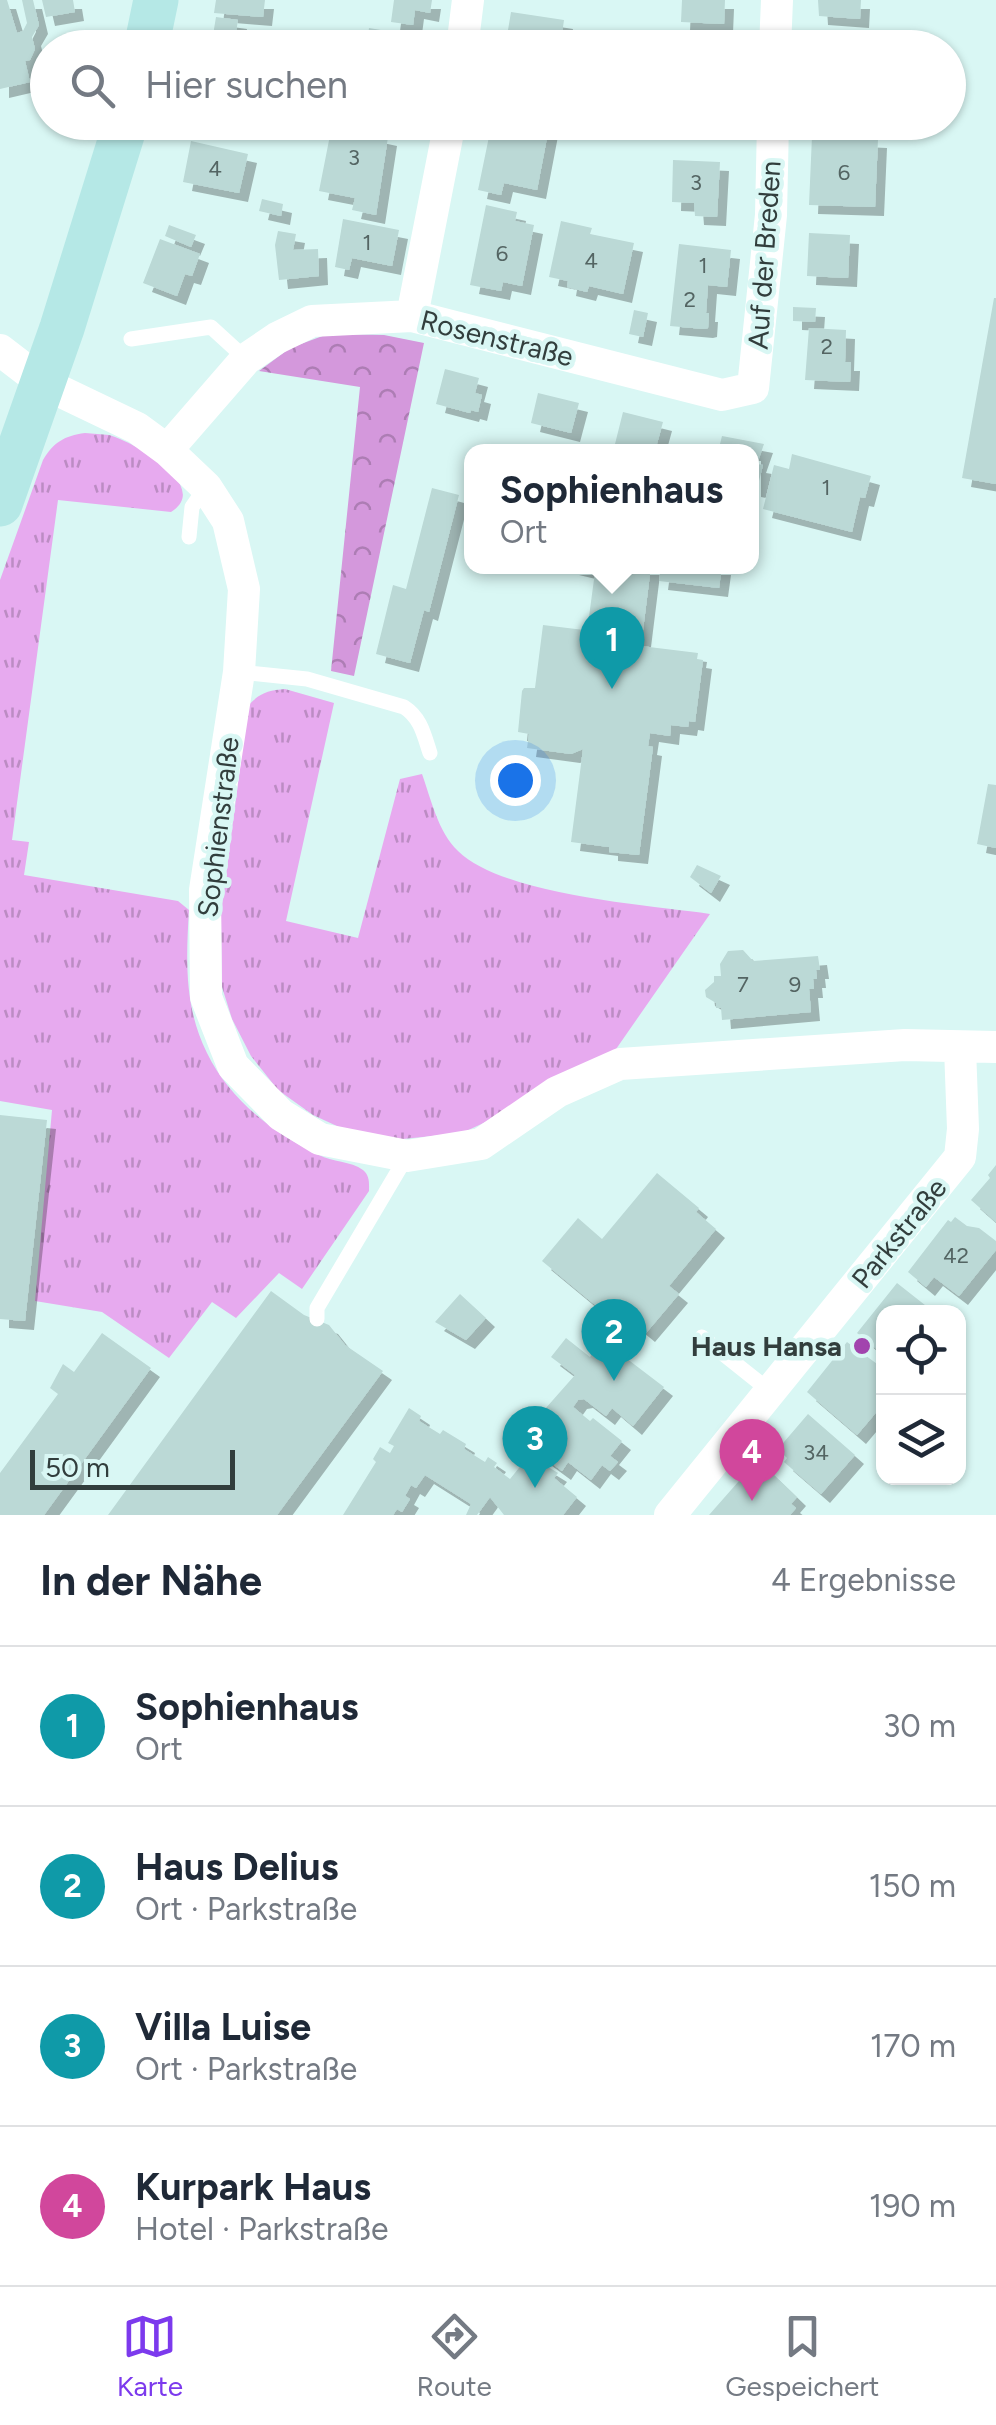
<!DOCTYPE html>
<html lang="de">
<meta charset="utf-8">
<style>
:root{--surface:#fff;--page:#f6f6f7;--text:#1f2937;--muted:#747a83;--line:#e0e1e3;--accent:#7c3aed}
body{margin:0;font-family:Figtree,sans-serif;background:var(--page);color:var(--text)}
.controls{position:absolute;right:30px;bottom:30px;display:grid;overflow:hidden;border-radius:20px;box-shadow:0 2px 8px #0004}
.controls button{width:90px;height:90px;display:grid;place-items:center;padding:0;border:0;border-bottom:2px solid var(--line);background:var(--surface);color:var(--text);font:50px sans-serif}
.scale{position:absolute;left:30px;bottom:25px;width:205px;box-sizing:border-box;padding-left:10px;border:5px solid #323e3d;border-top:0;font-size:28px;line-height:35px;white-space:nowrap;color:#323e3d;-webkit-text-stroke:8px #d9f7f4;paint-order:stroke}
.you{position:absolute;left:515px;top:780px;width:35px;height:35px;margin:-25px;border:8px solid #fff;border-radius:50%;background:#1a73e8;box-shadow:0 0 0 15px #1a73e833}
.badge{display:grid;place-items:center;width:65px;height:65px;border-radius:50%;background:var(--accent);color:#fff;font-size:32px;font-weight:700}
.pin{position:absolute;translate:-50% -82px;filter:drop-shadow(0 2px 5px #0008)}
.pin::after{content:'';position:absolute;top:52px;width:35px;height:30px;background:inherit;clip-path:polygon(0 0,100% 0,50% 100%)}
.popup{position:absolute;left:464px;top:444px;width:295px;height:130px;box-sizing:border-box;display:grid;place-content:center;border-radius:20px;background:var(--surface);filter:drop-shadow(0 2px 8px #0005);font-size:32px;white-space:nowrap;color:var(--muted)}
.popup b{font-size:38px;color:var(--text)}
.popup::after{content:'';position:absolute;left:50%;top:100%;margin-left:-20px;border:20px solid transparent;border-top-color:var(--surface)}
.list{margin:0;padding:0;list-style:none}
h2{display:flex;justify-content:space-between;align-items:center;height:130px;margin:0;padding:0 40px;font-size:42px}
h2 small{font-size:32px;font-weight:400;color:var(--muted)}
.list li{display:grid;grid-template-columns:65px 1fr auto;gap:30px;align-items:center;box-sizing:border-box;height:160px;padding:0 40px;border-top:2px solid var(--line)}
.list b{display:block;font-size:38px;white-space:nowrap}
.list p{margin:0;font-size:32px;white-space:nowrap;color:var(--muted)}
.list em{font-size:32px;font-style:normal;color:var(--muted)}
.icon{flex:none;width:55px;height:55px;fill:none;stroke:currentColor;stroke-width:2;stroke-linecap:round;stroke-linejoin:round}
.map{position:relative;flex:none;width:996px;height:1515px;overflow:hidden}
.search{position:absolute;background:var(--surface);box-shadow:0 2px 8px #0004;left:30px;right:30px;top:30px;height:110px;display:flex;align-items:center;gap:25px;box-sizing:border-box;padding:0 35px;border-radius:55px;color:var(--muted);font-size:38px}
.sheet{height:770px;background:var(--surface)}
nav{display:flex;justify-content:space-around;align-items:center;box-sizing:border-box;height:140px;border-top:2px solid var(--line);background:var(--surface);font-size:28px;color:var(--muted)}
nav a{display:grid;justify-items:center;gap:5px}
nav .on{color:var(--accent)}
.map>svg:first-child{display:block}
.forest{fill:url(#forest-crowns)}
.park{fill:url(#park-tufts)}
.building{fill:#bbd9d6;filter:url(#shadow)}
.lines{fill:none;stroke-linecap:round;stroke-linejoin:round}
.service{stroke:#fff;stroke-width:15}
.minor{stroke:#fff;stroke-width:32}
.secondary{stroke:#b5e8e6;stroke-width:45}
.poi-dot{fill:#a244ae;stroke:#d9f7f4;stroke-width:4}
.labels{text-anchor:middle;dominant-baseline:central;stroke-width:9;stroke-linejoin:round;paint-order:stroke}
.number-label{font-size:22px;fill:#546563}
.street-label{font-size:28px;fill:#323e3d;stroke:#d9f7f4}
.poi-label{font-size:28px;font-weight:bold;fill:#323e3d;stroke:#d9f7f4;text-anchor:end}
</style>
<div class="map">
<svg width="996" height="1515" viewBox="0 0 996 1515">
<defs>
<pattern id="forest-crowns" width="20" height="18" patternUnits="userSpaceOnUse" patternTransform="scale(2.5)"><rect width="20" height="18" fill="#d498dc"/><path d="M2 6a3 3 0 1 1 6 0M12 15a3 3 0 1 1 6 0" fill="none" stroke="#ad7db4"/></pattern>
<pattern id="park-tufts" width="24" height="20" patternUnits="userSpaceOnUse" patternTransform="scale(2.5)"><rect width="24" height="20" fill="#e7aaef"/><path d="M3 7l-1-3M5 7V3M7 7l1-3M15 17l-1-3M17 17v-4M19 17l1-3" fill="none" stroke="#bc8cc3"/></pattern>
<filter id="shadow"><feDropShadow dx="9" dy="9" stdDeviation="0" flood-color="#0004"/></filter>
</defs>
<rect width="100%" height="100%" fill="#d9f7f4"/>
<path class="forest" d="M328 334 384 335 424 343 354 676 331 671 360 387 259 371 290 348Z"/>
<path class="park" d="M85 433C93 434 102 434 109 435 132 441 213 486 171 512L58 500 12 840 29 842 24 875 178 901 189 910C186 960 184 1007 207 1053 230 1100 273 1133 319 1155 332 1162 351 1161 363 1170 370 1176 369 1183 369 1191L302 1289 279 1273 236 1318 212 1302 169 1358 102 1312 35 1301 52 1110 0 1101V580L43 460C54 442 64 436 85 433Z
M285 689 334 703 286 921 358 938 400 779 422 774C431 799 438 832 458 851 503 895 646 905 710 914L614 1052 490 1120 462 1133 393 1140 352 1133 313 1115 278 1090 251 1056 232 1019 222 987 221 915 248 706C259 693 269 690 285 689Z"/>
<path class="building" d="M0 0H7L17 33 23 31 27 23 22 0H33L39 25 32 37 35 49 30 60 25 61 30 82 0 89Z
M42 0H73L75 12 46 17Z
M216 0H265L263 17 214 13Z
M394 0H432L430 13 415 10 413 25 391 22Z
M682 0H725L724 24 681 22Z
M818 0H861L860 19 819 16Z
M511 12 564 20 561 41 564 42 563 48H505Z
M216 17 238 20 234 45 212 41Z
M369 28 393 32 391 48H366Z
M492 122H550L537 190 504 183 501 195 478 190Z
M332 125 388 137 376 215 352 210 355 198 319 191Z
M812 136 878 139 875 207 809 205Z
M191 141 248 154 239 193 183 182Z
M673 160 720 162 717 217 695 216 694 203 672 202Z
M262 199 283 204 281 216 259 211Z
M486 205 517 212 515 221 534 225 522 286 503 282 501 291 470 285Z
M343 219 399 230 392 266 352 258 349 270 335 267Z
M561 221 592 228 590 234 634 243 623 294 589 286 587 292 567 287 568 281 549 277Z
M169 225 196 235 191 247 165 236Z
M278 231 296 234 293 250 318 249 319 276 279 280 275 245Z
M809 233 850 235 848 278 807 276Z
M160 239 200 254 192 276 185 274 177 296 143 283Z
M679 244 731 250 727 287 708 285 706 313H709L708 328 704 329 670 326Z
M994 298H996V484L962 478Z
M793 307 816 308 815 322 793 321Z
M634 310 648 313 643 337 629 334Z
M809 328 846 330 845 362H851L850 382 805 380Z
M445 369 479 378 475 393 482 395 478 412 471 410 470 413 436 404Z
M538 393 579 403 571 433 531 423Z
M623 412 663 422 655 451 634 446 633 452 614 448Z
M722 436 764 444 757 464 763 465 757 489 752 488V452H718Z
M792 454 871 476 865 498 860 497 852 532 763 509 774 465 789 469Z
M432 488 459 495 429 612 424 610 410 663 376 654 393 585 406 589Z
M570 566H651L641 646 698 653 697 659 703 660 695 722 689 721 688 727 671 725 670 736 650 733 648 746 653 747 639 855 609 852V847L571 842 583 749 571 754 527 748 529 734 518 732 522 691 524 688H535L543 625 584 630 583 638 586 639 595 572Z
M661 566H722L719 588 659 581Z
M988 784 996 785V848L977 844Z
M697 865 721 876 711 893 690 877Z
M743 950 753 961 818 956 820 970H816L817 979H813L814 989H809L811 1012 722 1020 721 1008H716V1003L706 997 705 990 714 982V976H721L720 964 728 951Z
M0 1115 47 1120 25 1321 0 1319Z
M996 1165V1222L971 1200 990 1178 988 1175Z
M657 1173 699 1208 696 1212 716 1229 669 1286 679 1294 646 1333 613 1306 606 1314 542 1261 578 1218 602 1239Z
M955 1217 967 1226 979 1228 996 1241V1250L959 1296 934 1277 926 1287 908 1272 948 1220 951 1222Z
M897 1283 930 1309 927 1312H884V1355L857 1333Z
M271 1291 304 1315 329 1325 345 1345 383 1371 277 1515H108Z
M460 1294 486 1318 466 1340 435 1322Z
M102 1333 151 1368 44 1515H0V1473L58 1394 50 1388 63 1364 74 1372Z
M566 1338 590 1357 593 1353 604 1362 611 1353 619 1359 622 1355 664 1387 633 1426 612 1408 606 1416 584 1399 578 1400 573 1407 590 1421 593 1418 622 1441 610 1456 618 1462 610 1471 602 1465 591 1480 568 1462 562 1471 524 1443 534 1429 530 1426 575 1375 551 1357Z
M847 1342 884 1369V1403L857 1435 807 1392Z
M409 1408 421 1416 419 1421 440 1434 443 1430 466 1444 464 1449 485 1462 488 1457 497 1463 494 1467 510 1479 527 1458 542 1469 545 1465 558 1473 554 1478 577 1497 563 1515H504L490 1497 477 1515H466L471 1504 425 1475 416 1488 411 1485 405 1496 410 1499 402 1512 397 1509 393 1515H343L376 1462 373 1459 380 1447 390 1453 394 1446 388 1443Z
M808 1414 855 1455 821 1494 784 1462 787 1458 778 1449Z
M753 1465 765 1475 770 1471 797 1497 791 1504 796 1508 790 1515H709Z"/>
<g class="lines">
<path class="service" d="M131 339 211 327 246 359
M189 537 192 507 206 487
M239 672 307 679 404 707C421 718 424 735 430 753
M317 1319V1308L407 1156
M702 1337 771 1392"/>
<path class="minor" d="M462 48 468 0
M775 48 777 0
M412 316 450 122
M0 350 43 383 137 428 167 450 206 487 228 521 244 589 239 672 205 890 206 997 233 1066 281 1115 320 1139 407 1156 481 1144 557 1092 620 1064 905 1045 996 1047
M167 450 246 359 277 338 312 321 412 316 722 395 753 388 771 215 773 122
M670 1515 960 1157 963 1129 960 1048"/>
<path class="secondary" d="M146 48 156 0
M0 504 62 328 126 122"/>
</g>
<circle class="poi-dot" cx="862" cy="1346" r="10"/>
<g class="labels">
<g class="number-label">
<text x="354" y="157">3</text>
<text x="215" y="168">4</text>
<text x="844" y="172">6</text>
<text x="696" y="182">3</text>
<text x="367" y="242">1</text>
<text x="502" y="253">6</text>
<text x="591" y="260">4</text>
<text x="703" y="265">1</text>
<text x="690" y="299">2</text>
<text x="827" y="346">2</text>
<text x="826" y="487">1</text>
<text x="743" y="984">7</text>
<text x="795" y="984">9</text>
<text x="956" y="1255">42</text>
<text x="816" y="1452">34</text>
</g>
<g class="street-label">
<text transform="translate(764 255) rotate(-86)">Auf der Breden</text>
<text transform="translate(497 338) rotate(14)">Rosenstraße</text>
<text transform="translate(218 827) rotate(-83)">Sophienstraße</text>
<text transform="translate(899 1233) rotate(-51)">Parkstraße</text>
</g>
<g class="poi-label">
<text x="842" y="1346">Haus Hansa</text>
</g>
</g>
</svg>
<div class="controls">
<button><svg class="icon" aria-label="locate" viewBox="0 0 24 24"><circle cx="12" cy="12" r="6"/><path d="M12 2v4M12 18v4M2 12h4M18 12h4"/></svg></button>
<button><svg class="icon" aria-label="layers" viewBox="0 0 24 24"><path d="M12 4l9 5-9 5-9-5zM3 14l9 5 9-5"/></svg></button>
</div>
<div class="scale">50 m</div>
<div class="you"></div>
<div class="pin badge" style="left:612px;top:689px;background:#0f9aa8">1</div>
<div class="popup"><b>Sophienhaus</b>Ort</div>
<div class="pin badge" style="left:614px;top:1381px;background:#0f9aa8">2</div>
<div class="pin badge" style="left:535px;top:1488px;background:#0f9aa8">3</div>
<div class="pin badge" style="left:752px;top:1501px;background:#d1479c">4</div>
<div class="search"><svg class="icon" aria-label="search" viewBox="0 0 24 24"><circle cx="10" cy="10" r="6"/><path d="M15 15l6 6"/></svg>Hier suchen</div>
</div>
<section class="sheet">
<h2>In der Nähe<small>4 Ergebnisse</small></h2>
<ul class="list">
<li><span class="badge" style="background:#0f9aa8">1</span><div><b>Sophienhaus</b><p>Ort</p></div><em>30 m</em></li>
<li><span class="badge" style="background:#0f9aa8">2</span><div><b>Haus Delius</b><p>Ort · Parkstraße</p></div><em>150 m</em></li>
<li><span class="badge" style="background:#0f9aa8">3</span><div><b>Villa Luise</b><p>Ort · Parkstraße</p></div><em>170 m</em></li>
<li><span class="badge" style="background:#d1479c">4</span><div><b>Kurpark Haus</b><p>Hotel · Parkstraße</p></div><em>190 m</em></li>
</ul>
</section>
<nav>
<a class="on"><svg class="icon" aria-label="map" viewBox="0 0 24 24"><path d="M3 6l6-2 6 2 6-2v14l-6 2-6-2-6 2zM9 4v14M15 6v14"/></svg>Karte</a>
<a><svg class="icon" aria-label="directions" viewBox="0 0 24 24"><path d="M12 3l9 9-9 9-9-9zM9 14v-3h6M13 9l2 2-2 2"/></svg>Route</a>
<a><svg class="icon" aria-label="saved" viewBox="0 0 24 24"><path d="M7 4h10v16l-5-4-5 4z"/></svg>Gespeichert</a>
</nav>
